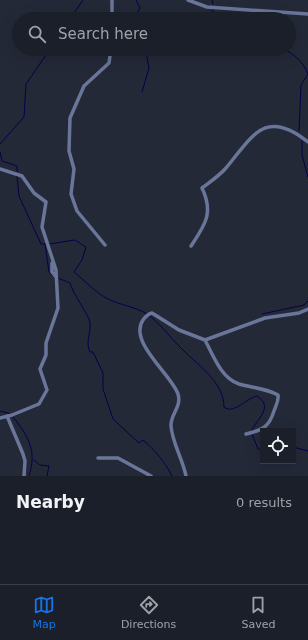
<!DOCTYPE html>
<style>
:root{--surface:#1b1f2a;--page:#282c36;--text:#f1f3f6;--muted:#a0a2a8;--line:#393d47;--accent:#1a73e8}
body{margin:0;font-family:"DejaVu Sans",sans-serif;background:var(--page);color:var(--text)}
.controls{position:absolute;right:12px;bottom:12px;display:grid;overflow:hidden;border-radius:0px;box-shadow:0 4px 16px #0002}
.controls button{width:36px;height:36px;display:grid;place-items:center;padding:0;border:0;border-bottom:1px solid var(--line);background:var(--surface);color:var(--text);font:20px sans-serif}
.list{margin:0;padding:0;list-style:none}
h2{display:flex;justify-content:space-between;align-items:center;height:52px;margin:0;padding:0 16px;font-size:17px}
h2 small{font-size:13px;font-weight:400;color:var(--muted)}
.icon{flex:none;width:22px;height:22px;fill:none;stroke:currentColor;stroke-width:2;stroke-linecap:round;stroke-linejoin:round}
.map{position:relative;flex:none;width:308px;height:476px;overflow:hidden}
.search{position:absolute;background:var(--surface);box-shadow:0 4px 16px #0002;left:12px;right:12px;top:12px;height:44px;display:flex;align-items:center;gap:10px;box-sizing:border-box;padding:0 14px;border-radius:22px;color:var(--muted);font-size:15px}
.sheet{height:108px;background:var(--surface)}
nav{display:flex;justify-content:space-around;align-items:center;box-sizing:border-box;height:56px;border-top:1px solid var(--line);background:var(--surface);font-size:11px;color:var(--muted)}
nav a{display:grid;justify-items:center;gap:2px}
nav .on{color:var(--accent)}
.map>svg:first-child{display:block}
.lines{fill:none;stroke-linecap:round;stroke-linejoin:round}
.stream{stroke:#06004b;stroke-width:1}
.minor{stroke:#697699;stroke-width:3.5}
</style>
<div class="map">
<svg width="308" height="476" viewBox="0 0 308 476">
<rect width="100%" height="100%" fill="#242938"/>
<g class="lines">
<path class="stream" d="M212 0 213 4
M70 19 83 0
M134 19 140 8 136 0
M210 19 213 10
M235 19 236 18 237 19
M284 49C295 55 303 62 308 74L301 85 299 131
M142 92 149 68 146 52 148 49
M302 141V155L308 177
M0 144 24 117 26 84 50 49
M0 152 2 161 17 166V172
M17 176 19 196 41 244H46
M45 244 49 272 53 276
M49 244 75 240 86 247 82 260 74 272C84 280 96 293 108 299 120 305 136 307 147 314 160 323 169 336 180 347 195 363 224 381 224 407 233 415 247 398 257 396 276 408 253 422 252 431
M58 278 70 283C73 295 89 314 90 323 91 334 85 341 90 352H93L103 373V389L113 419 139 443 143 440C155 450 165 462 172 476
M262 314 304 305 308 301
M0 411 11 414
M13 417C29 437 37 451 29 476
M252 434 258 449 263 450
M293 447 308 451
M34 460 40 465 49 466 47 476"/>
<path class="minor" d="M112 0V19
M188 0 207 7 308 14
M0 169 22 176 34 193 46 202 42 227 56 270 58 308 46 343V355L40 369 47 390 39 404 12 415 0 418
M105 245 77 211 71 194 74 169 69 151 70 118 84 86 109 63 111 49
M191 246C205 225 214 213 202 188 210 182 219 176 226 168 252 137 265 107 308 142
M52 263V272L56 277
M205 340C213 355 221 378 239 384 253 388 265 388 278 395 279 401 276 405 274 411 269 427 263 430 246 434
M7 416 23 454 25 461 24 476
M98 458H118L151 476
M186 476C183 460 172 442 171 426 170 415 182 407 178 394 171 374 128 342 143 320 145 317 148 314 152 313L179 330 205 340 265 318 299 313 308 309"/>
</g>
</svg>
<div class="controls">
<button><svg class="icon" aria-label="locate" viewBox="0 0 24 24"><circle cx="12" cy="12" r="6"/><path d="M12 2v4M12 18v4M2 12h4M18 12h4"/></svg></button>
</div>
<div class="search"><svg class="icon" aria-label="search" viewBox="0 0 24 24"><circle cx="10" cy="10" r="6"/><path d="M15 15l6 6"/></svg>Search here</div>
</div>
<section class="sheet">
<h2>Nearby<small>0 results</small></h2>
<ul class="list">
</ul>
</section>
<nav>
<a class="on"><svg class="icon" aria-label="map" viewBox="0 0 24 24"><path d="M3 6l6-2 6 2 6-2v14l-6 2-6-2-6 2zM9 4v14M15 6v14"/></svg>Map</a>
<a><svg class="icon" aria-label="directions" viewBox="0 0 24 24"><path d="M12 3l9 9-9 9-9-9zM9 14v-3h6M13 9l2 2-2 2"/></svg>Directions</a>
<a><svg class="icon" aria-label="saved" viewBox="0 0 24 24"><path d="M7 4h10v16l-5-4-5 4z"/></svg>Saved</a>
</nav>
